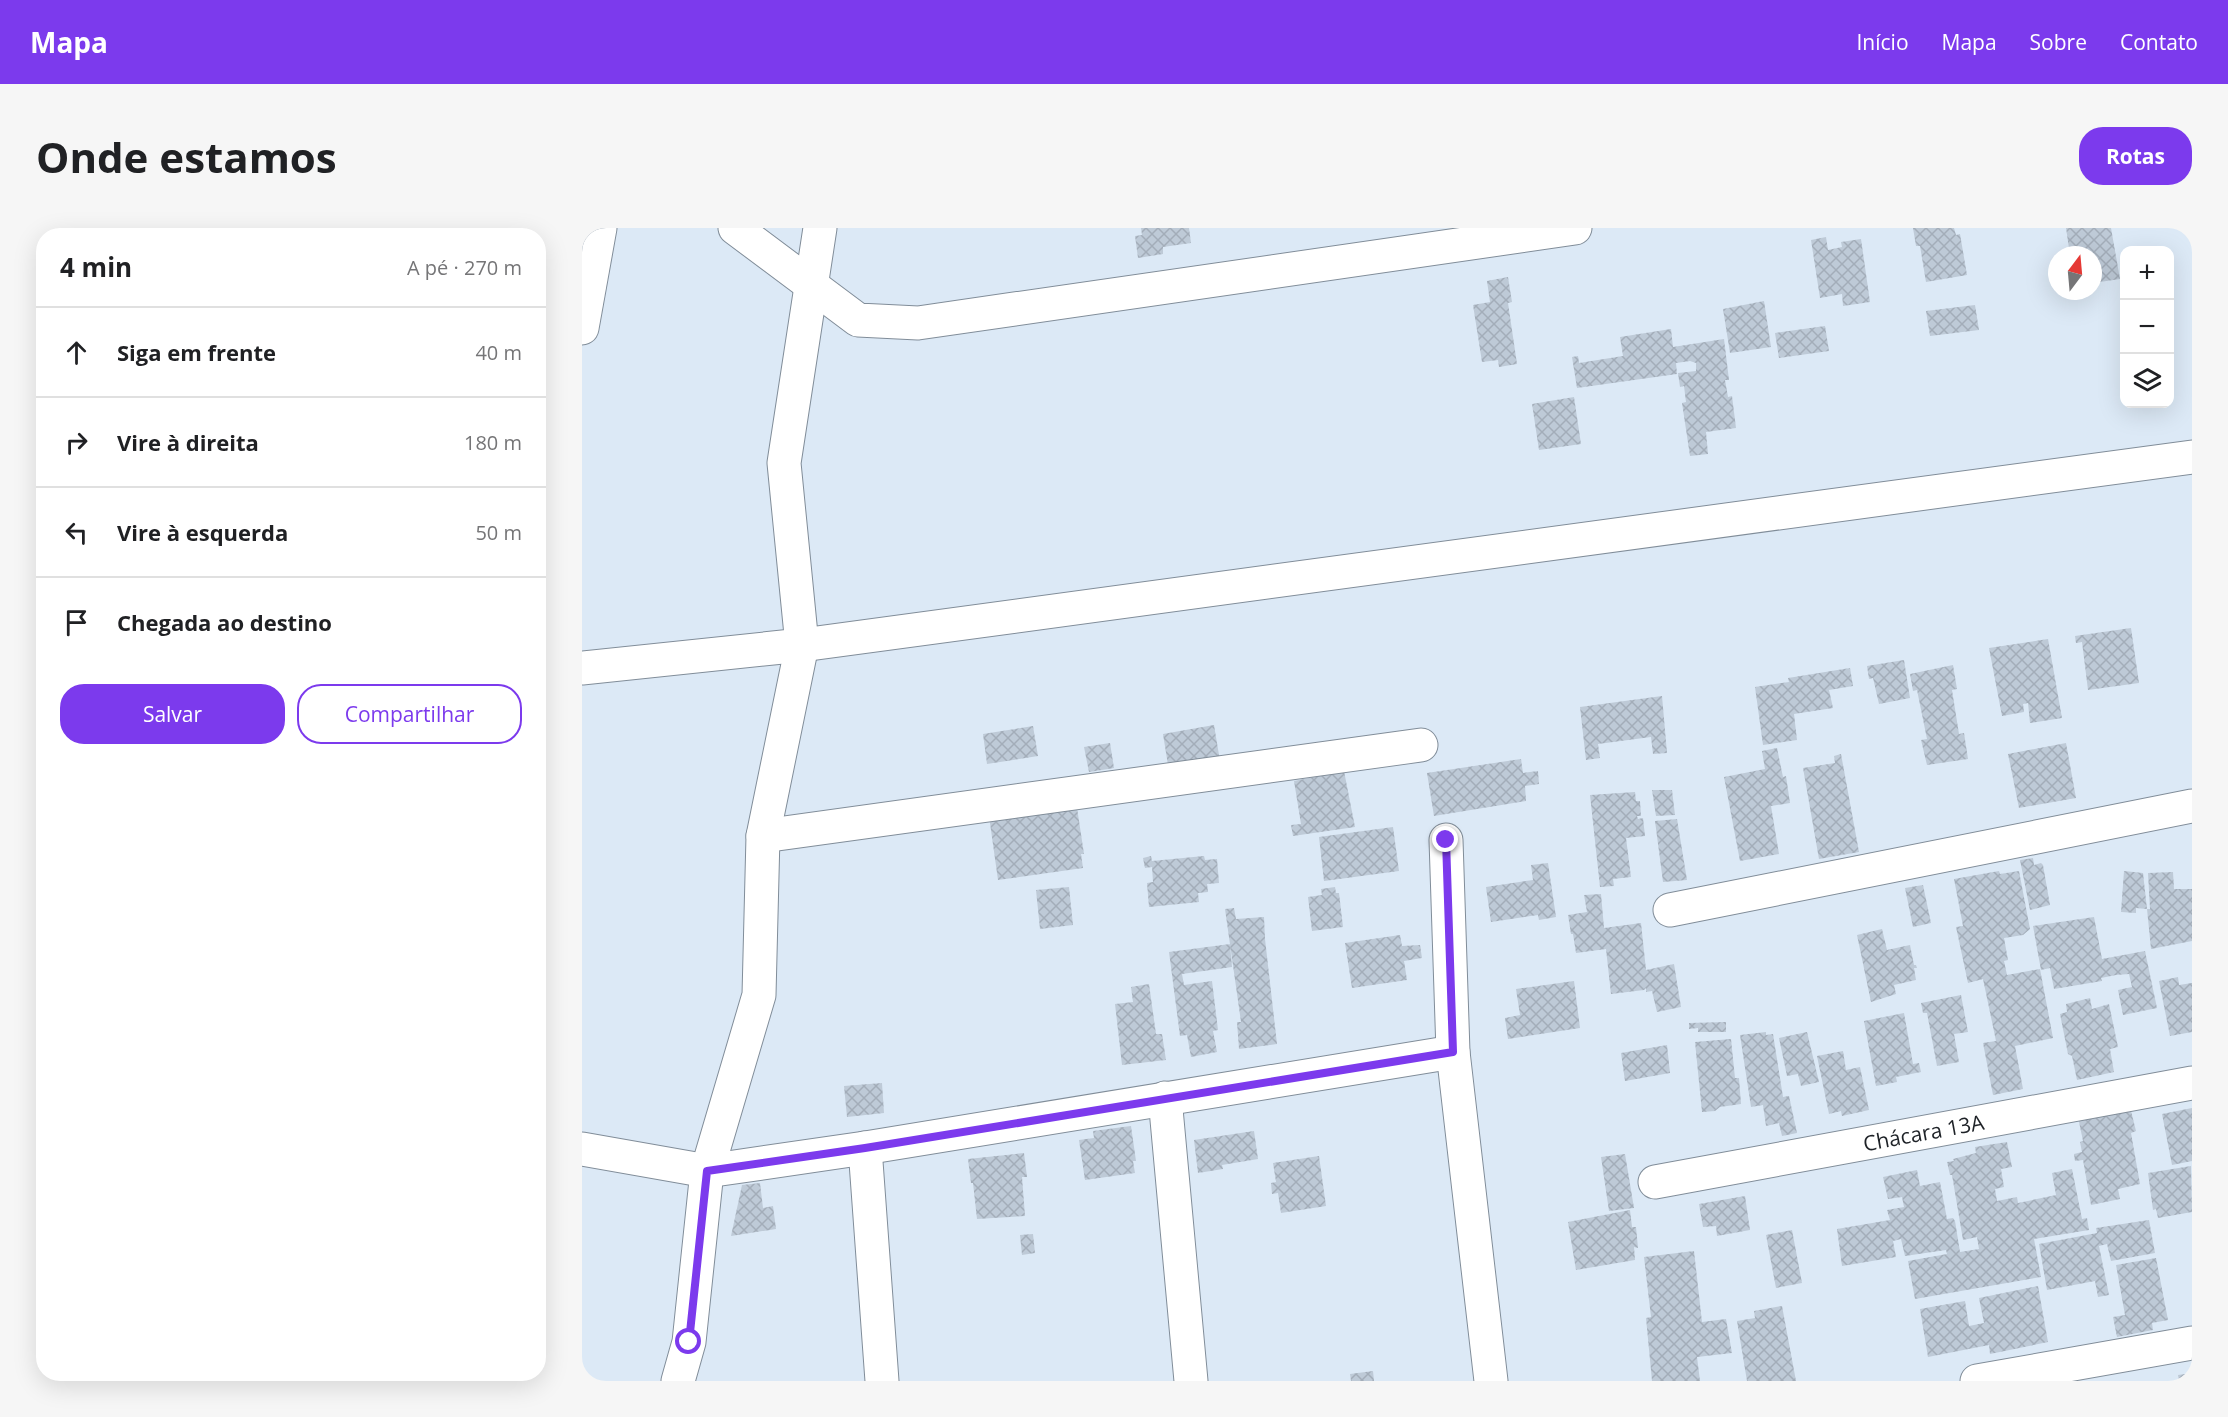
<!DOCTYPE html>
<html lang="pt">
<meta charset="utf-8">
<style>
:root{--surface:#fff;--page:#f6f6f6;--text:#202124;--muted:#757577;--line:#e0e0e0;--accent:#7c3aed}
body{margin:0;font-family:"Open Sans",sans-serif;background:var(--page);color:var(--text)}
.controls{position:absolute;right:18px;top:18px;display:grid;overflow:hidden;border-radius:12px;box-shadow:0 6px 24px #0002}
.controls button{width:54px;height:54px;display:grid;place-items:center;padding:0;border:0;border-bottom:2px solid var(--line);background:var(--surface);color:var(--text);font:30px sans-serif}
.compass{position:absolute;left:1466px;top:18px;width:54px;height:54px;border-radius:50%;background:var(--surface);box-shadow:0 6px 24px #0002;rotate:16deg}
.stop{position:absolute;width:18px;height:18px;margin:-14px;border:4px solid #7c3aed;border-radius:50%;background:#fff}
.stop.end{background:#7c3aed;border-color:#fff;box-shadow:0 2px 6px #0008}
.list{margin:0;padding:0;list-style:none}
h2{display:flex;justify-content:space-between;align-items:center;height:78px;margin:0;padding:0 24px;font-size:26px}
h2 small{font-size:20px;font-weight:400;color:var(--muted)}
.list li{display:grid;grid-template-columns:39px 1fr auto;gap:18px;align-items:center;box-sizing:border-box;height:90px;padding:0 24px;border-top:2px solid var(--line)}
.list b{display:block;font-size:22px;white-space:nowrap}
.list em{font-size:20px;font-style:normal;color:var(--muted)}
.actions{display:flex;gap:12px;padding:18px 24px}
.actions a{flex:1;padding:14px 0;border:2px solid var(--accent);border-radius:24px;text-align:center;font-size:21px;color:var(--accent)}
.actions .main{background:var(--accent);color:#fff}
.icon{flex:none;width:33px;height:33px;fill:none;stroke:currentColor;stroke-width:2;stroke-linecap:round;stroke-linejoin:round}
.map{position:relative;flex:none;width:1610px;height:1153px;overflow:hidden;border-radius:24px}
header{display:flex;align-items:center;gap:36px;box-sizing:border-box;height:84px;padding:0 30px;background:var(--accent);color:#fff}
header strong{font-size:28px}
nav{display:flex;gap:33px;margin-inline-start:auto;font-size:21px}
.intro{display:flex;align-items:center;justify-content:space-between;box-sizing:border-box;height:144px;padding:0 36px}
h1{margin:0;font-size:42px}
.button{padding:15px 27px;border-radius:24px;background:var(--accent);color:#fff;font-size:21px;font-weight:700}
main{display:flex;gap:36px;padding:0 36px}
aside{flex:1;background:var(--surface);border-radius:24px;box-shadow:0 6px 24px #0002}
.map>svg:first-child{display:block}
.building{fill:url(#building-cross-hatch)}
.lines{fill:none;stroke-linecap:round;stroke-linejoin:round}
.minor-casing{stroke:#818d99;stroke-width:35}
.highway-casing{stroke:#818d99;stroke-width:35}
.minor{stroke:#fff;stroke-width:33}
.highway{stroke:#fff;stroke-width:33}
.route{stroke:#7c3aed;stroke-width:8}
.labels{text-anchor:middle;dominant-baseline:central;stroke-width:4.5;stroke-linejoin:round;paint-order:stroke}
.street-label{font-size:21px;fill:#1e2227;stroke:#dce9f6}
</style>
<header>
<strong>Mapa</strong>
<nav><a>Início</a><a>Mapa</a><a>Sobre</a><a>Contato</a></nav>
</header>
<div class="intro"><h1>Onde estamos</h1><a class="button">Rotas</a></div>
<main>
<aside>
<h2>4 min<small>A pé · 270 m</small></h2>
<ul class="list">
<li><svg class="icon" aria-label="ahead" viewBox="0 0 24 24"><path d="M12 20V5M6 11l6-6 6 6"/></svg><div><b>Siga em frente</b></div><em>40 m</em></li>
<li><svg class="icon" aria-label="right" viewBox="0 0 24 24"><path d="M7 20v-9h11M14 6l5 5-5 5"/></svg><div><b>Vire à direita</b></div><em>180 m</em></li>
<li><svg class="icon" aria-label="left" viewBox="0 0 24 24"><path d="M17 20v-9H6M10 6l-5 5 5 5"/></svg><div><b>Vire à esquerda</b></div><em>50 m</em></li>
<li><svg class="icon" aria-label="arrive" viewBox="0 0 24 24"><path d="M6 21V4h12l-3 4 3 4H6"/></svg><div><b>Chegada ao destino</b></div></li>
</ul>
<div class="actions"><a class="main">Salvar</a><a>Compartilhar</a></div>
</aside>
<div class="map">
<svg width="1610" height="1153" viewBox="0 0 1610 1153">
<defs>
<pattern id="building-cross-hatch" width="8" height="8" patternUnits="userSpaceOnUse" patternTransform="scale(1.5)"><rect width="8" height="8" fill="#becad7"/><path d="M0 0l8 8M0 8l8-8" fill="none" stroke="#a3adb9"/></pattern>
</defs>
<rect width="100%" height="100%" fill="#dce9f6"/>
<path class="building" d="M559 0H607L609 15 581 19V26L556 30 553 8 560 7Z
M1331 0H1372L1374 7 1378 6 1385 47 1344 54 1338 18H1334Z
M1484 0H1529L1538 51 1511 55V27H1488Z
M1244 9 1246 22 1260 19 1259 14 1279 11 1288 74 1261 78 1260 66 1238 70 1229 12Z
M926 49 930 74 926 75 935 136 917 139 916 132 900 134 891 77 908 74 905 53Z
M1182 73 1189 119 1148 125 1141 81Z
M1393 77 1397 102 1348 108 1344 83Z
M1243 98 1247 123 1197 130 1193 105Z
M1089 101 1091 119 1142 111 1147 152H1143L1146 169 1150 168 1154 200 1124 204 1126 226 1108 228 1100 175 1104 174 1102 158 1098 159 1096 145 1114 143V135L1108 133 1094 135 1095 146 995 160 990 129 996 128 997 135 1041 128 1038 109Z
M992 169 999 216 957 222 950 176Z
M1549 400 1557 455 1506 462 1500 414 1494 415 1493 408Z
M1466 411 1480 490 1448 495 1446 475 1441 476 1442 484 1420 488 1407 420Z
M1322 432 1328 470 1297 476 1291 450 1287 451 1285 438Z
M1371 437 1375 461 1370 462 1377 506 1382 505 1386 531 1345 537 1339 512 1345 511 1335 462 1331 463 1328 446Z
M1268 440 1271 458 1247 462 1251 480 1212 486 1215 512 1181 517 1173 459 1207 454 1206 450Z
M1080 468 1085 525 1071 526 1069 509 1016 516 1018 530 1004 532 998 479Z
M632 497 638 533 586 537 581 506Z
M451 498 456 528 405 536 401 506Z
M528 515 532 540 507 544 502 519Z
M1484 515 1494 570 1437 580 1426 526Z
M1195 520 1201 549 1204 548 1208 575 1189 578 1197 626 1158 633 1142 549 1183 541 1180 523Z
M1259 526 1277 624 1237 631 1221 540 1253 535 1252 528Z
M939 531 941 545 956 543 957 556 943 558 944 573 852 588 845 545Z
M762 543 773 599 711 608 709 597 719 596 712 553Z
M1070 562H1090L1093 587 1074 588Z
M1053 564 1054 573H1058L1059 588H1055L1056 591 1061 590 1063 608 1044 610 1049 649 1031 651 1032 658 1018 659 1008 567Z
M494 573 502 626H499L501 640 416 652 407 588Z
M1095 591 1105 652 1081 654 1073 593Z
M811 599 817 643 742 653 737 609Z
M569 628 570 633 622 628 623 632 635 631 637 655 625 656 626 664 616 665 617 674 567 679 565 655 571 654 570 639 563 640 561 630Z
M1451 630 1452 637 1459 635 1461 637 1468 677 1448 682 1438 632Z
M966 635 974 689 957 692 956 687 909 694 904 659 951 652 949 637Z
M1417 643 1418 646 1437 643 1448 701 1441 707 1422 710 1426 732 1422 733 1425 747 1458 741 1471 810 1433 818 1441 861 1411 867 1401 815 1414 813 1401 751 1386 755 1374 699 1381 698 1372 651Z
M1542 643 1561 645 1565 681H1568L1566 645 1591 644 1592 661H1610V713L1569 721 1565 681 1554 680V685L1539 684Z
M1341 657 1349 695 1331 699 1323 660Z
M487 659 491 697 458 701 454 662Z
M753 659 754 665H757L761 699 730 703 726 669 740 667 739 661Z
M1019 666 1022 700 1059 695 1064 742 1092 736 1099 779 1075 784 1070 763 1064 764V760L1062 762 1029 766 1024 721 994 725 991 706H989L986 687 1005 684 1002 667Z
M652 680 654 691 682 689 683 711 695 816 657 821 655 794H659L643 681Z
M1512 689 1520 731 1563 723 1575 780 1541 787 1536 762 1550 759 1547 746 1534 747 1519 750 1520 753 1472 761 1468 740 1459 742 1451 698Z
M1300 701 1305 722 1328 717 1332 737H1334L1335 740H1332L1334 752 1312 757 1314 766 1289 774 1275 707Z
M818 707 820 718 838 717 840 730 822 733 825 752 770 760 763 715Z
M648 716 650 739 600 746 602 757 630 753 636 802 631 803 635 824 609 829 605 807 598 808 587 724Z
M1596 749 1597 757 1610 755V804L1588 808 1577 753Z
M992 753 998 800 926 811 923 790 938 787 934 761Z
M567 756 574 806H580L584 832 540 837 533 776 551 774 549 759Z
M1379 767 1386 804 1372 806 1377 834 1355 838 1345 785H1341L1339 775Z
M1508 770 1510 781 1527 776 1536 819 1528 821 1532 844 1495 852 1490 828 1486 826 1478 786 1485 784 1484 776Z
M1322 785 1331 836 1337 835 1339 844 1314 849 1315 854 1294 858 1282 793Z
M1144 794V804H1116V800L1107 801V795Z
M1184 804V807L1191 806 1201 869 1207 868 1215 905 1200 908 1197 895 1184 898 1181 877 1169 879 1158 807Z
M1225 804 1237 854 1219 858 1216 846 1205 848 1197 810Z
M1149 811 1153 850H1157L1159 876 1138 879 1133 883 1120 884 1113 814Z
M1085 817 1088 845 1043 853 1039 825Z
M1261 823 1264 842 1278 839 1287 882 1260 888 1259 883 1247 886 1235 828Z
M300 855 302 885 265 889 262 858Z
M1548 879 1554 903 1549 905 1558 956 1536 961 1538 971 1509 977 1501 932 1493 933 1492 926 1500 924 1498 914 1501 913 1496 889Z
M1610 880V933L1590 937 1580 886Z
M549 898 554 933H551L553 945 503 952 497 912 512 910 511 903Z
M672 903 676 931 640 937 641 941 616 945 612 912Z
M1425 914 1430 939 1419 941 1422 959 1413 961 1415 973 1435 969 1436 975 1474 967 1470 945 1490 941 1500 991 1505 990 1507 1002 1452 1011 1459 1049 1333 1071 1326 1033 1365 1026 1364 1022 1323 1028 1319 1011 1311 1013 1314 1029 1260 1038 1255 1001 1308 992 1305 982 1322 979 1320 969 1306 971 1301 949 1335 942 1338 958 1358 954 1365 991 1371 990 1373 993 1378 1024 1397 1021 1395 1009 1381 1012 1370 947H1368L1365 934 1372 933 1371 931 1394 925 1393 919Z
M442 925 445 949H440L443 988 395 991 391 955H389L386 931Z
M1043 926 1052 980 1027 983 1019 929Z
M737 928 744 978 699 985 696 965 690 966 689 955 694 954 691 935Z
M1609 938 1610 984 1576 990 1574 981 1571 982 1566 945Z
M178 955 181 980 191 978 194 1001 149 1008 160 957Z
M1163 968 1168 1002 1135 1008 1134 998 1121 999 1117 976Z
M1048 982 1050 999H1054L1056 1020 1052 1019 1053 1032 994 1042 986 994Z
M1567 992 1573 1025 1529 1033 1525 1016 1517 1018 1527 1067 1516 1069 1513 1053 1465 1062 1457 1016 1515 1005 1514 1000Z
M1210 1002 1220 1055 1194 1060 1184 1007Z
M451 1006 453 1025 440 1027 438 1007Z
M1112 1023 1120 1094 1144 1091 1150 1125 1115 1129 1118 1153H1070L1064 1090 1069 1089 1062 1029Z
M1574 1030 1586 1092 1570 1095 1571 1102 1535 1109 1531 1089 1543 1087 1534 1037Z
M1456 1058 1466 1114 1408 1126 1407 1117 1346 1129 1338 1081 1383 1073 1387 1098 1402 1095 1397 1070Z
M1200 1078 1214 1153H1165L1155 1093 1173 1090 1172 1083Z
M791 1143 792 1153H769L768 1146Z
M1610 1145V1153H1597L1596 1147Z"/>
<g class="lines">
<g class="minor-casing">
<g id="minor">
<path d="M153 0 276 92 336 95 993 0"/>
<path d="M0 440 220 417 1610 229"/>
<path d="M181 608 839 517"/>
<path d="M864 612 871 824 909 1153"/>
<path d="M1088 682 1610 578"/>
<path d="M583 870 609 1153"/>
<path d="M283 920 300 1153"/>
<path d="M0 921 125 943 283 920 871 824"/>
<path id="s1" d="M1073 954 1610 855"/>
<path d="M96 1153 107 1114 125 943 177 767 181 608 220 417 202 235 238 0"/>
<path d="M1395 1153 1610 1115"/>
</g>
</g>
<g class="highway-casing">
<path id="highway" d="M0 100 18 0"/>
</g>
<use href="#minor" class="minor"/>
<use href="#highway" class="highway"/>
</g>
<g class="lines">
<path class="route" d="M107 1114 125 943 283 920 871 824 864 612"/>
</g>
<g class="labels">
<g class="street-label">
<text stroke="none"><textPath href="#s1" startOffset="273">Chácara 13A</textPath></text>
</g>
</g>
</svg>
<div class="controls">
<button>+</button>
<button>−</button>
<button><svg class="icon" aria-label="layers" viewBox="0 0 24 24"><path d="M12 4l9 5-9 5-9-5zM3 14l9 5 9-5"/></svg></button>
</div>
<svg class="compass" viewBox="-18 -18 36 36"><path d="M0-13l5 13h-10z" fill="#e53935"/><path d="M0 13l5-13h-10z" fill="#757577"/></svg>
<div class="stop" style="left:107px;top:1114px"></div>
<div class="stop end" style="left:864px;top:612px"></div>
</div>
</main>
